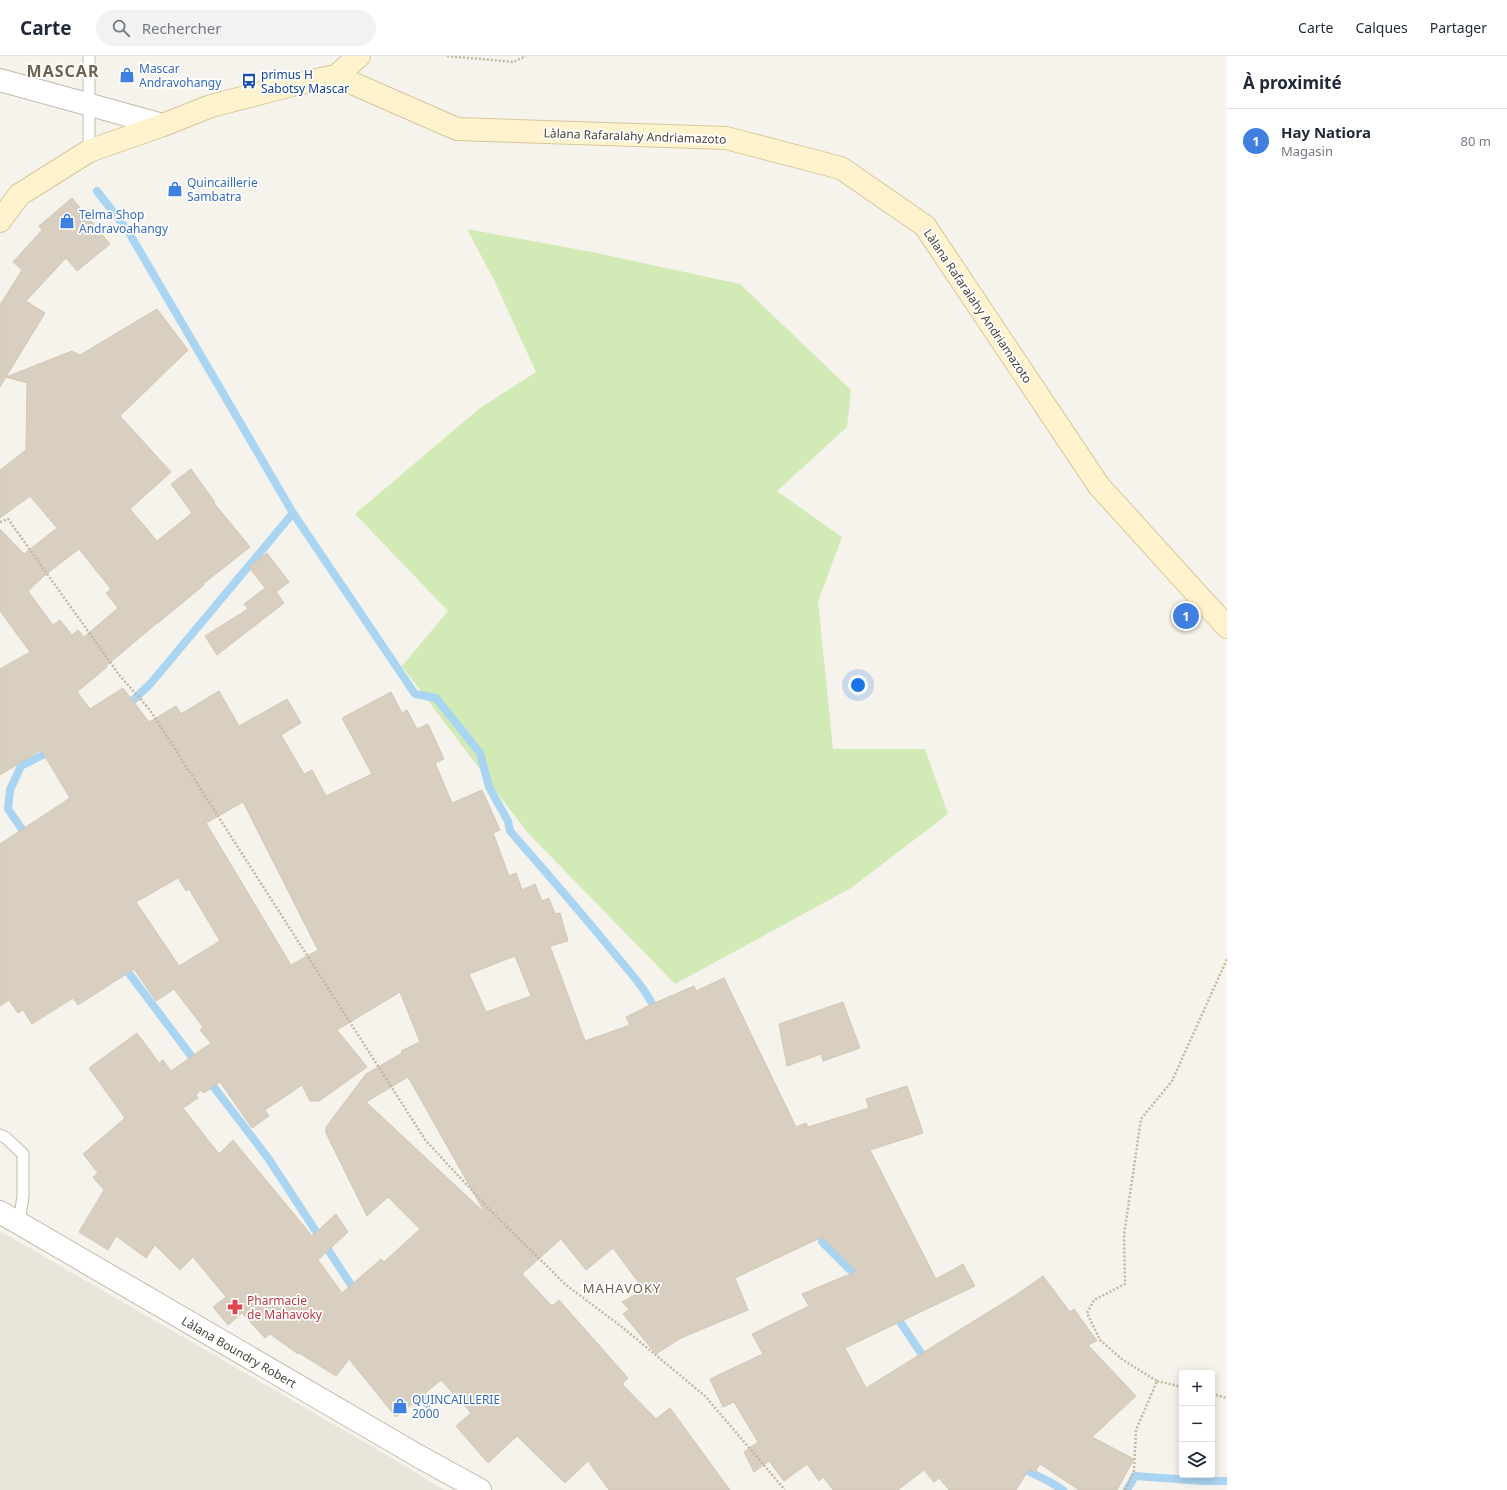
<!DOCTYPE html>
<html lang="fr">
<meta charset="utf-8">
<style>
:root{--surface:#fff;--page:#f2f2f3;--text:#1f2937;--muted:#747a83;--line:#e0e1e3;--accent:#ea580c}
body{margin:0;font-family:"Noto Sans",sans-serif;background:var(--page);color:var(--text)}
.controls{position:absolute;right:12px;bottom:12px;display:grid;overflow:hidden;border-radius:4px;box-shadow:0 2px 10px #0003}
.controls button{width:36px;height:36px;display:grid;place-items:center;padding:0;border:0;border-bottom:1px solid var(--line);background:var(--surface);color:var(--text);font:20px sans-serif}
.you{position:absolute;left:858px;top:629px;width:14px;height:14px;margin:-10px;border:3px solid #fff;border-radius:50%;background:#1a73e8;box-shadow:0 0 0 6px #1a73e833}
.badge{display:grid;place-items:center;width:26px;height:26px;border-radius:50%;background:var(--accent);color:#fff;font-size:13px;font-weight:700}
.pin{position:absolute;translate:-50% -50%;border:2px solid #fff;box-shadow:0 1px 4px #0006}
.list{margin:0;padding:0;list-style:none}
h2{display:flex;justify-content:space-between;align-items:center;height:52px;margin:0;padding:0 16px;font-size:17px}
h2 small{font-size:13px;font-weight:400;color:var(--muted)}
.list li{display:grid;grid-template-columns:26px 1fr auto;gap:12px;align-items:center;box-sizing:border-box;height:64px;padding:0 16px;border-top:1px solid var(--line)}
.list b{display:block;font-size:15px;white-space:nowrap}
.list p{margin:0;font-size:13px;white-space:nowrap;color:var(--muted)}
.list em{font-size:13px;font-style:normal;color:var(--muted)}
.icon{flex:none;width:22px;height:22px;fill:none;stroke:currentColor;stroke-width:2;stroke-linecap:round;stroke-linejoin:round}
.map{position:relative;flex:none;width:1227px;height:1434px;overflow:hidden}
header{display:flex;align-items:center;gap:24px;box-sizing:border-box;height:56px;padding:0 20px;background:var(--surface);border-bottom:1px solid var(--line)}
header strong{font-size:19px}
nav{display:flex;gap:22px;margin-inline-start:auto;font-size:14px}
.search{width:280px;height:36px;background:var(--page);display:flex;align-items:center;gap:10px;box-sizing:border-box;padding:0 14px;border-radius:22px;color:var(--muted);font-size:15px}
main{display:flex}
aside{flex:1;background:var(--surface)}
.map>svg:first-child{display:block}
.residential{fill:#eae5da}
.green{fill:#d2eab5}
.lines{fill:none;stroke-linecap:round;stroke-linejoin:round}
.stream{stroke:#a9d4f2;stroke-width:8}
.building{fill:#d8cfc1;stroke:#d3c7b4;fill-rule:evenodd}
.service-casing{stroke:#c2bbae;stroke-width:13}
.minor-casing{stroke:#c2bbae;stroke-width:24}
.tertiary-casing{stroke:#c2bbae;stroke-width:24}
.secondary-casing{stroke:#d6c79b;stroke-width:24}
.path{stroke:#c4b79f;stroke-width:2.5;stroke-dasharray:2 2;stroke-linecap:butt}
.service{stroke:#fff;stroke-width:11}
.minor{stroke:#fff;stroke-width:22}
.tertiary{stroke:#fff;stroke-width:22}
.secondary{stroke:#fff3cd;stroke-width:22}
.labels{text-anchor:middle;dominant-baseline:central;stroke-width:3.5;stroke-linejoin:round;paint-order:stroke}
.shop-label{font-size:12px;fill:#366cbe;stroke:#fff;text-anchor:start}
.transit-label{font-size:12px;fill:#164399;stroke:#fff;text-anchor:start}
.street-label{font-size:12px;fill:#4b4439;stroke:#fff}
.health-label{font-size:12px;fill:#be3a42;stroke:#fff;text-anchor:start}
.neighbourhood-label{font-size:13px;letter-spacing:1px;fill:#6e6250;stroke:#fff}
.district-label{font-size:16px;font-weight:bold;letter-spacing:1px;fill:#6e6250;stroke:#fff}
</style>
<header>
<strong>Carte</strong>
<div class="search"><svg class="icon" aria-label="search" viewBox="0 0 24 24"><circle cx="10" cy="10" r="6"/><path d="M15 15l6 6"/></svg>Rechercher</div>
<nav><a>Carte</a><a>Calques</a><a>Partager</a></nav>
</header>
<main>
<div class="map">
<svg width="1227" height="1434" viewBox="0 0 1227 1434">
<rect width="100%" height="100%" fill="#f6f3ec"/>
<path class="residential" d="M0 1175 390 1401 444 1434H0Z"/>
<path class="green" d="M467 173 592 196 740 228 851 334 847 371 777 435 842 481 818 546 833 693H925L948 758 851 832 675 928 527 776 402 610 448 555 355 458 480 352 536 316 494 224Z"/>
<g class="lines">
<path class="stream" d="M97 135 128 175 293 457 151 627 125 652
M293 457 415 638 436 642 480 697 489 731 508 765 510 775C544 814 577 852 609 891 626 912 647 933 657 958
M28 782 8 753 10 734 21 710 53 694
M122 908 198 1009
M207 1022 268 1102 357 1238
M819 1172 823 1177 822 1186 849 1213 859 1215 865 1222
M894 1257 927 1306
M417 1332 427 1348
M1018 1410 1050 1426 1063 1434
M1127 1434 1135 1420 1203 1425H1227"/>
</g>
<path class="building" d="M72 142 110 188 77 215 66 202 26 245 45 257 6 321 72 295 80 299 157 253 188 294 120 360 171 416 130 453 157 485 192 457 171 428 191 413 215 446 214 447 250 491 203 528 204 529 158 567H157L106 610 107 611 77 636 90 653 123 632 149 666 176 650 181 658 219 635 239 670 287 643 301 667 281 679 304 718 312 714 326 740 372 718 342 662 391 636 402 657 407 654 417 673 428 668 444 703 435 707 452 747 482 734 500 774 493 777 509 820 516 817 522 834 535 828 542 845 549 842 555 858 560 857 568 885 550 890 585 985 630 969 626 961 650 949 694 930 696 935 724 922 796 1071 806 1067 808 1071 869 1052 866 1043 907 1030 923 1077 870 1094 936 1223 963 1208 975 1230 845 1292 866 1332 1019 1237 1043 1220 1070 1256 1074 1253 1097 1285 1088 1289 1136 1340 1092 1381 1134 1403 1117 1434H1079L1040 1408 1034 1417 1029 1413 1016 1434H949L939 1422 934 1426 924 1414 898 1434H833L823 1421 819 1425 807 1408 784 1425 769 1405 754 1416 744 1396 758 1386 734 1346 723 1351 710 1323 763 1298 752 1278 809 1250 802 1238 857 1215 822 1181 735 1222 748 1254 681 1282 656 1298 623 1258 629 1253 622 1246 644 1234 613 1192 586 1214 561 1183 522 1218 552 1250 559 1244 628 1322 622 1328 656 1363 670 1352 730 1434H609L588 1405 565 1427 517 1380 488 1407 456 1370 471 1357 441 1324 396 1361 349 1303 336 1320 299 1297 298 1298 270 1278 265 1282 242 1257 228 1269 213 1251 226 1241 193 1201 180 1214 155 1189 146 1202 116 1180 108 1194 79 1176 104 1134 93 1121 98 1117 83 1098 125 1062 89 1012 137 977 159 1007 163 1004 171 1015 211 987 200 974 203 971 174 933 156 945 134 913 78 949 73 942 32 968 23 954 18 957 9 944 0 950V788L70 742 41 694 0 719V613L30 596 0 555V473L24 498 57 472 30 440 0 462V414L26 394 27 327 6 321 0 331V249L22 214 13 206 42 174 39 170ZM79 493 111 533 106 537 118 552 84 581 78 574 72 579 60 564 53 569 28 535 45 519ZM243 746 318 894 291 909 206 767ZM178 822 186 835 189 833 220 885 179 910 136 846ZM515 900 531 940 486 956 469 918ZM400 936 420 986 401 995 402 997 366 1018 326 1071V1077L367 1160 388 1141 420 1173 384 1206 381 1203 342 1237 318 1204 348 1176 336 1158 312 1180 233 1084 219 1098 183 1052 198 1042 196 1039 200 1034 204 1037 220 1026 252 1072 269 1060 265 1054 302 1029 310 1045H319L367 1011 337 974ZM408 1021 485 1157 366 1046Z
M267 497 289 526 276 536 284 547 217 599 205 580 248 553 244 548 265 532 249 511Z
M843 946 860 992 823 1005 821 998 787 1010 779 968Z"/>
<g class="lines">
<g class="service-casing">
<path id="service" d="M89 95V0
M0 1079 6 1082 23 1098V1140L19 1167"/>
</g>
<g class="minor-casing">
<path id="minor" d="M0 24 163 69"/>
</g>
<g class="tertiary-casing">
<path id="tertiary" d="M0 1156 420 1401 480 1434"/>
</g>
<g class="secondary-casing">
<path id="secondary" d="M336 20 457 73 726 82 841 112 925 170 1099 430 1227 571
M0 165 19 139 89 95 163 69 211 50 296 28 336 20 359 0"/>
</g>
<path class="path" d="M447 0 514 6 526 0
M0 466 8 463 120 620 150 654 426 1085 492 1156 566 1229 622 1271 705 1340 785 1434
M1157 1325 1182 1331
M1212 1338 1227 1342
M1125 1434 1134 1415 1136 1374 1157 1325 1123 1304 1100 1284 1087 1257 1094 1244 1125 1228 1124 1179 1141 1063 1172 1025 1227 903"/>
<use href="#service" class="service"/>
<use href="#minor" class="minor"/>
<use href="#tertiary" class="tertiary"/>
<use href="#secondary" class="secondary"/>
</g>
<defs>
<g id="shop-bare" transform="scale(1.2)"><path d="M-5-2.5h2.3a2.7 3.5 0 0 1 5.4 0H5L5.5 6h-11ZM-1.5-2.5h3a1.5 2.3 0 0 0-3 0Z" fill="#3f7fe0" stroke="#fff" stroke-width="2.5" paint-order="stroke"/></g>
<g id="bus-bare" transform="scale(1.2)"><path d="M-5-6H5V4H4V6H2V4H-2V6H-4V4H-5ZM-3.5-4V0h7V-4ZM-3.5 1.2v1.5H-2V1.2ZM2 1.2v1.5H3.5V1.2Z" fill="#1a4fb4" stroke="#fff" stroke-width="2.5" paint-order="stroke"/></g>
<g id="pharmacy-bare" transform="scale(1.2)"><path d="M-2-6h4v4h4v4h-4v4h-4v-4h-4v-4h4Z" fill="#e0444e" stroke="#fff" stroke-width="2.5" paint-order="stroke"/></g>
</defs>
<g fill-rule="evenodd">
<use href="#shop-bare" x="127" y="19"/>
<use href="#bus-bare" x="249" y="25"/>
<use href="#shop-bare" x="175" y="133"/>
<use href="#shop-bare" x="67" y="165"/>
<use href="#pharmacy-bare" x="235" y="1251"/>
<use href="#shop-bare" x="400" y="1350"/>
</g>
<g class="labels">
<g class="shop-label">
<text x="139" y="12">Mascar<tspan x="139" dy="14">Andravohangy</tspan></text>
<text x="187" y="126">Quincaillerie<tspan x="187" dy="14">Sambatra</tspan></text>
<text x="79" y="158">Telma Shop<tspan x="79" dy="14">Andravoahangy</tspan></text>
<text x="412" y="1343">QUINCAILLERIE<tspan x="412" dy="14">2000</tspan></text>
</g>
<g class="transit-label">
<text x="261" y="18">primus H<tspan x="261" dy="14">Sabotsy Mascar</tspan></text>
</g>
<g class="street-label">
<text transform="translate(635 80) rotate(2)">Làlana Rafaralahy Andriamazoto</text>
<text transform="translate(978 250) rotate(56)">Làlana Rafaralahy Andriamazoto</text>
<text transform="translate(239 1296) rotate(30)">Làlana Boundry Robert</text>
</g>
<g class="health-label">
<text x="247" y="1244">Pharmacie<tspan x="247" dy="14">de Mahavoky</tspan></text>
</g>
<g class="neighbourhood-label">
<text x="622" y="1232">MAHAVOKY</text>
</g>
<g class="district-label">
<text x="63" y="15">MASCAR</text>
</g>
</g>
</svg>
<div class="controls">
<button>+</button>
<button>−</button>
<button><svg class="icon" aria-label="layers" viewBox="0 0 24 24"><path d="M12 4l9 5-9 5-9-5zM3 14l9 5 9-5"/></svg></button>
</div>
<div class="you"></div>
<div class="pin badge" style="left:1186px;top:560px;background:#3f7fe0">1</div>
</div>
<aside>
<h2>À proximité<small></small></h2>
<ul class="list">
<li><span class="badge" style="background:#3f7fe0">1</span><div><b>Hay Natiora</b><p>Magasin</p></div><em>80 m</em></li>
</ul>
</aside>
</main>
